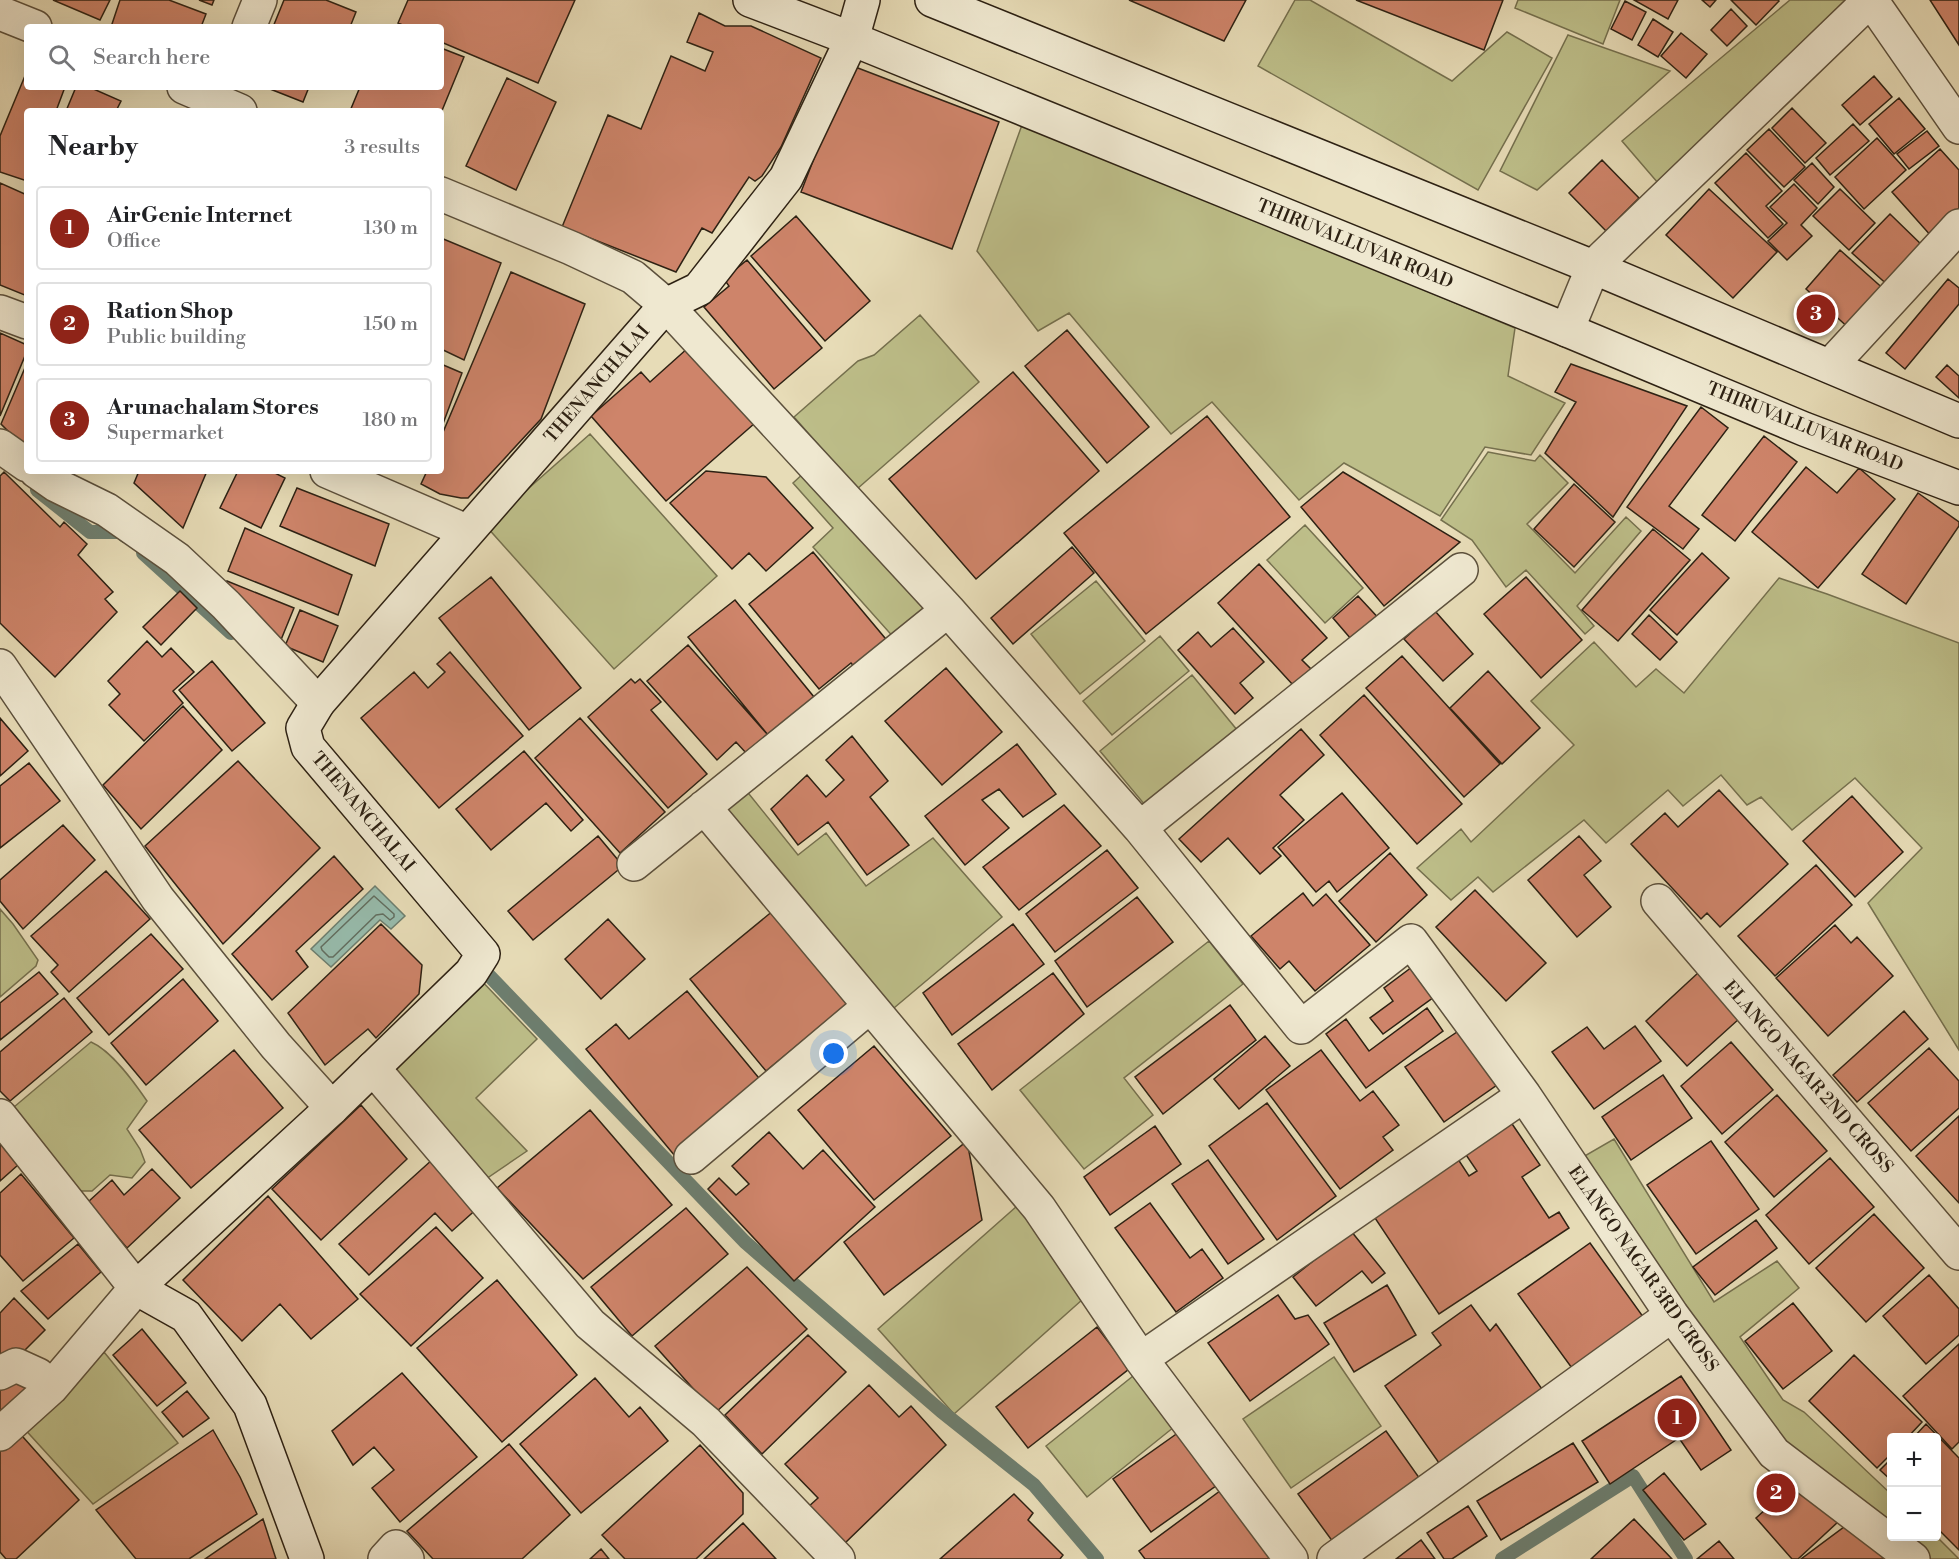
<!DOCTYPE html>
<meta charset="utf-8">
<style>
:root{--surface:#fff;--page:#f6f6f6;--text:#202124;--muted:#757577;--line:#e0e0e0;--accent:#8f2418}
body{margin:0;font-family:"Libre Bodoni",serif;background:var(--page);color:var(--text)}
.controls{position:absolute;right:18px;bottom:18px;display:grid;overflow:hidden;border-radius:6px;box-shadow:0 6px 24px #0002}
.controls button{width:54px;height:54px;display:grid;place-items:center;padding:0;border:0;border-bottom:2px solid var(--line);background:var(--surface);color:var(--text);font:30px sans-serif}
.you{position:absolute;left:834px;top:1054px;width:21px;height:21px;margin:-15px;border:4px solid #fff;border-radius:50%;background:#1a73e8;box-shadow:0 0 0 9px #1a73e833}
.badge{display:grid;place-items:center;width:39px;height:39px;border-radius:50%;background:var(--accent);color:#fff;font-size:20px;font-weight:700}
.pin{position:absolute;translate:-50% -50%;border:3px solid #fff;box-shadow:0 2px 6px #0006}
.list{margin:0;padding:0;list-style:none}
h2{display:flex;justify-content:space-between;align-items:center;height:78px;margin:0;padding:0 24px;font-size:26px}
h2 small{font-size:20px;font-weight:400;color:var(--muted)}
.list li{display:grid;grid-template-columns:39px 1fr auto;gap:18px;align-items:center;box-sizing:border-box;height:84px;margin:0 12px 12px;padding:0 12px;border:2px solid var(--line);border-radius:6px}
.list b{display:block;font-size:22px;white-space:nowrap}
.list p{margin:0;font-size:20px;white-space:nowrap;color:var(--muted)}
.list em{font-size:20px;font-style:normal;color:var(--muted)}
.icon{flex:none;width:33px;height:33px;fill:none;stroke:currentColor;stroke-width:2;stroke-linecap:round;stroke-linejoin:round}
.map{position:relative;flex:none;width:1959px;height:1559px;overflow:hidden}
.search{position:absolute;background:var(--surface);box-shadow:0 6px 24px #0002;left:24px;top:24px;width:420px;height:66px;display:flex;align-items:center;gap:15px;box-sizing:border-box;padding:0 21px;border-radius:6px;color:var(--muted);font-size:22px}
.panel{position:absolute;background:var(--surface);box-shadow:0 6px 24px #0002;left:24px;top:108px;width:420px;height:366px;border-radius:6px}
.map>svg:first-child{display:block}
.green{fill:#bdbe89;stroke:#75704e;stroke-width:1.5}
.water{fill:#97bcad;stroke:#6d7e6f;stroke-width:1.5}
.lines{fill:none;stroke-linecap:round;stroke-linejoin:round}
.shore{stroke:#626e60;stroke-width:1.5}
.stream{stroke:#6d7e6f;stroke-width:14}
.building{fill:#ce846a;stroke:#2d2113;stroke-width:1.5}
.street-casing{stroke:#5c503c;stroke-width:36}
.secondary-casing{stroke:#2d2113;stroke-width:36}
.street{stroke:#efe8d0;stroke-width:33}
.secondary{stroke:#efe8d0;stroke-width:33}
.labels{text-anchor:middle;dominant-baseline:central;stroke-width:4.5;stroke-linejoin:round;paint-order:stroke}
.street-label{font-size:18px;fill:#2d2113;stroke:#efe8d0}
</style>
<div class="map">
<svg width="1959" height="1559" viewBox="0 0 1959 1559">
<rect width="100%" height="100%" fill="#e7dcb7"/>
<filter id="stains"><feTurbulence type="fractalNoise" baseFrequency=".00333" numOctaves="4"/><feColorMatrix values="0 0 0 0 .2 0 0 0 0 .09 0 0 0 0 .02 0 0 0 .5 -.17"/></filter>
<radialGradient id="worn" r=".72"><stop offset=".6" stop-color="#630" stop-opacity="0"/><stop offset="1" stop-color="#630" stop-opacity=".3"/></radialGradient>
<path class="green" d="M1295 0H1310L1452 81 1507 32 1552 58 1478 190 1258 66Z
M1518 0H1620L1603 44 1515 8Z
M1790 0H1862L1664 190 1622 141Z
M1568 35 1670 71 1537 190 1500 171Z
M1023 122 1515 328 1508 376 1565 403 1531 455 1485 447 1440 516 1344 463 1299 500 1212 402 1171 434 1069 313 1038 331 977 251Z
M920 315 979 382 857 489 794 417 858 361 874 355Z
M590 434 717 576 614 669 486 526Z
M1488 452 1535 461 1540 455 1568 483 1527 524 1575 573 1626 517 1641 531 1577 606 1594 626 1585 634 1526 570 1506 587 1472 540 1441 520Z
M806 471 930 609 896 640 813 547 833 528 793 483Z
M1305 525 1363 588 1325 623 1267 560Z
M1779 578 1827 594 1959 643V1050L1868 903 1922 848 1855 778 1792 830 1761 797 1747 805 1721 775 1683 806 1668 790 1606 843 1584 820 1493 892 1478 877 1451 900 1417 868 1461 829 1471 842 1574 745 1531 701 1594 642 1636 687 1656 669 1684 693Z
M1096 581 1145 641 1080 694 1031 634Z
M1160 636 1189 671 1112 735 1083 701Z
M1192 675 1242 736 1150 811 1100 751Z
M745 789 798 855 826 833 866 886 933 838 1002 917 888 1013 724 807Z
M0 909 13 924 38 960 36 966 0 997Z
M1209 941 1243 984 1124 1078 1153 1115 1084 1169 1020 1090Z
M477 976 537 1039 476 1098 527 1151 480 1183 388 1065Z
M91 1042C112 1051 134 1082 147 1101L127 1129 140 1149 145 1162 132 1178 110 1175 92 1191H78L14 1107Z
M1614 1139 1714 1302 1777 1261 1799 1288 1740 1337 1783 1400 1804 1412 1891 1494 1892 1536 1786 1456 1576 1161Z
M1017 1206 1092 1291 954 1414 878 1329Z
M104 1352 178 1443 93 1504 21 1425Z
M1334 1357 1381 1426 1291 1488 1243 1419Z
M1138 1372 1179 1423 1087 1497 1046 1446Z
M1936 1536 1959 1559H1922L1892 1537Z"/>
<path class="water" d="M375 886 405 916 391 929 380 920 331 967 311 949Z"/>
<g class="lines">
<path class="shore" d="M374 896 394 914V917L390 920 383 914 376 915 333 957H329L322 950 321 947Z"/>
<path class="stream" d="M37 490 90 532H120L125 536
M143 553 231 633
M478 964 745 1242 941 1411 1034 1485 1097 1559
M1502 1559 1633 1476 1686 1559"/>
</g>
<path class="building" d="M53 0H110L100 20Z
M120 0H169L206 14 201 27H111Z
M199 0H214L212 5Z
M284 0H326L356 12 350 27H273Z
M408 0H575L538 83 441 42V27H407L398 23Z
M1129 0H1246L1224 41Z
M1356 0H1503L1484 50Z
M1634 0H1678L1668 19Z
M1702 0H1716L1710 7Z
M1731 0H1778L1779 1 1756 25Z
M1930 0H1959V45Z
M1625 1 1646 12 1632 40 1611 29Z
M1731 9 1747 26 1727 46 1711 30Z
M699 13 725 26H751L821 58 781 147 762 176 755 181 749 177 712 233 702 228 676 272 562 227 608 115 641 129 671 56 705 71 713 52 687 42Z
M1653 19 1673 32 1658 57 1638 45Z
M1681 33 1707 54 1686 78 1661 56Z
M441 48 464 57 441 113V111H350L360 87H441Z
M850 65 999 122 952 249 801 192Z
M27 71V87H65L56 111H27V181L0 172V136Z
M1874 76 1892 97 1860 125 1842 105Z
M507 78 556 102 516 190 466 166Z
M76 87H89L121 101 116 111H66Z
M265 87H309L303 102Z
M1899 98 1925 129 1894 154 1869 124Z
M1792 108 1826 143 1805 163 1772 128Z
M1853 124 1869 141 1830 175 1816 158Z
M1769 129 1805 167 1784 187 1747 150Z
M1927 131 1939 146 1909 169 1897 154Z
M1877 138 1906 170 1864 209 1835 177Z
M1940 149 1959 170V212L1932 237 1892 192Z
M1746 153 1782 191 1766 206 1783 224 1768 238 1715 183Z
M1602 160 1639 198 1606 231 1569 193Z
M1812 163 1834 187 1818 204 1794 180Z
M0 183 27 195V296L0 285Z
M1794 184 1817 208 1801 225 1812 236 1787 260 1768 241 1787 223 1770 207Z
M1709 189 1777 252 1733 298 1666 235Z
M1840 189 1875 223 1849 250 1813 216Z
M1890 214 1927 250 1891 288 1852 253Z
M796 216 870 301 825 341 751 256Z
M441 238 501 263 464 360 441 349Z
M1840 250 1887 292 1852 331 1806 289Z
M747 260 822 348 774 389 704 307 729 286 724 279Z
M511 272 585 304 541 419 468 498H461L440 494 421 484 427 471H441V437Z
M1948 279 1959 288V304L1905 369 1886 353Z
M1067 330 1149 427 1107 463 1025 366Z
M0 333 27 345V351L0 416Z
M689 347 755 423 666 501 591 416 641 372 650 382Z
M27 363V450L1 424Z
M441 364 462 373 441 429Z
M1571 364 1687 406 1613 517 1545 453 1576 402 1555 392Z
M1947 365 1959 376V398L1936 377Z
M1013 372 1099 471 976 579 889 479Z
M1701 407 1728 428 1669 506 1699 529 1683 549 1627 507Z
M1207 416 1290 517 1146 634 1064 533Z
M1764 436 1797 462 1735 541 1702 515Z
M1806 467 1837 493 1859 468 1895 499 1818 588 1752 532Z
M139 471H207L183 528 134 483Z
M238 471H271L285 478 261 528 220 508Z
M706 471 766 477 813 528 766 571 749 553 732 569 670 503Z
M4 472 60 527 64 522 87 544 78 555 113 592 105 599 117 612 55 677 0 623V476Z
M1343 472 1460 542 1384 606 1301 507Z
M1574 484 1615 522 1574 567 1534 529Z
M297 488 389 524 375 566 280 526Z
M1918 493 1959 522V526L1906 604 1862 574Z
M245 528 352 575 338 615 228 571Z
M1653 529 1690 560 1618 641 1582 610Z
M1072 547 1094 573 1013 644 991 618Z
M813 552 890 644 858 671 851 663 819 689 749 604Z
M1702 553 1729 578 1677 635 1650 610Z
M1259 564 1327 638 1302 660 1311 669 1293 685 1218 603Z
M491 577 581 688 529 730 439 618Z
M1526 577 1582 640 1541 678 1484 614Z
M227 581 294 608 276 652 221 589Z
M180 591 197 608 161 645 143 627Z
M1358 596 1383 623 1357 646 1333 618Z
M735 600 814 697 768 735 688 637Z
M300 610 338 626 323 662 285 646Z
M1435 611 1473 654 1443 681 1404 639Z
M1649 615 1677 642 1660 660 1632 634Z
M1233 628 1264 662 1240 683 1253 698 1235 714 1178 650 1198 632 1211 647Z
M147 641 162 657 171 648 194 672 173 691 183 703 144 741 109 705 120 694 108 681Z
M688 645 768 735 747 754 736 742 717 760 647 681Z
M450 652 523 736 439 808 361 718 414 672 428 688 445 672 437 664Z
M1402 656 1500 764 1464 797 1366 688Z
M212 661 265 723 232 751 179 690Z
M946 668 1002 732 942 785 885 721Z
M1488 671 1540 728 1502 764 1450 708Z
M631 679 635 683 640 679 661 702 651 710 707 774 668 808 588 717Z
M1364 695 1462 804 1417 844 1320 735Z
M183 706 222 750 141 829 103 785Z
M0 718 28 751 0 776Z
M580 718 665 812 620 853 535 758Z
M1301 729 1324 755 1280 795 1304 820 1273 848 1281 856 1260 874 1228 838 1201 862 1179 839Z
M852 736 888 781 870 797 909 845 867 875 828 822 798 845 771 809 807 775 826 797 844 780 826 760Z
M1017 744 1056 794 1023 817 999 789 982 800 1009 828 965 865 925 816Z
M524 751 583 820 571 831 546 803 491 850 456 809Z
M238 761 320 848 223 944 145 846Z
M29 763 60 801 0 848V786Z
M1719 790 1788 864 1720 927 1707 913 1701 919 1631 844 1665 813 1678 827Z
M1342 793 1389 848 1337 892 1329 881 1316 892 1278 847Z
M1852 796 1903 852 1855 897 1803 841Z
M1064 805 1101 846 1019 910 983 867Z
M63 825 95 860 23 929 0 901V880Z
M598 836 623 866 533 940 508 911Z
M1579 836 1601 861 1584 875 1611 907 1577 937 1528 880Z
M1107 850 1138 888 1055 952 1026 914Z
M1390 853 1427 895 1376 942 1339 901Z
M334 856 363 889 296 951 308 967 272 1000 232 954Z
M1816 865 1852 905 1775 976 1738 936Z
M106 871 150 919 69 992 51 972 58 965 31 936Z
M1475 890 1546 963 1506 1001 1436 927Z
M1303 893 1313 906 1326 894 1370 945 1315 991 1289 961 1280 969 1251 936Z
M1137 897 1173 942 1087 1007 1055 961Z
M774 910 850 1002 766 1071 690 979Z
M608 919 645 959 601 999 565 959Z
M381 924 422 965 419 994 376 1038 368 1029 325 1065 288 1013Z
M1013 924 1044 964 952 1035 923 993Z
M1835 925 1851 943 1857 937 1893 976 1828 1036 1776 978Z
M151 934 183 969 109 1035 77 998Z
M1412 967 1434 997 1383 1034 1370 1018 1393 1001 1384 988Z
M39 972 58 994 0 1040V1003Z
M1699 972 1740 1018 1687 1066 1646 1021Z
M1053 973 1084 1014 992 1090 958 1044Z
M183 979 218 1021 146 1085 111 1043Z
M687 991 763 1083 675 1156 586 1049 616 1024 629 1039Z
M64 998 92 1032 10 1101 0 1091V1052Z
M1230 1005 1256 1040 1163 1114 1135 1077Z
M1427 1008 1443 1031 1366 1088 1326 1034 1346 1019 1369 1051Z
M1904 1011 1928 1039 1857 1102 1833 1075Z
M1635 1026 1661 1061 1594 1109 1552 1052 1587 1027 1604 1049Z
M1460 1030 1497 1085 1444 1122 1405 1067Z
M1265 1036 1290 1066 1239 1109 1214 1079Z
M1731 1042 1773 1090 1722 1134 1681 1086Z
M874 1046 951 1136 874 1200 798 1110Z
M1929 1048 1959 1081V1108L1911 1151 1868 1103Z
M234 1050 283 1108 191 1188 139 1130Z
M1321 1050 1360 1101 1373 1091 1399 1125 1383 1137 1393 1150 1340 1189 1266 1090Z
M1663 1075 1692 1118 1631 1160 1602 1117Z
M1777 1095 1827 1151 1774 1197 1725 1142Z
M1267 1103 1336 1196 1277 1240 1209 1146Z
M361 1105 407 1159 321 1240 272 1189Z
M590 1110 672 1205 583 1279 497 1188Z
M1506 1115 1540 1165 1522 1177 1549 1218 1559 1212 1569 1228 1439 1314 1371 1212 1456 1156 1469 1176 1477 1171 1460 1146Z
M1959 1116V1203L1916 1156Z
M1155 1126 1181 1164 1110 1215 1084 1177Z
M769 1132 803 1169 823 1150 875 1207 794 1281 708 1189 719 1178 736 1195 749 1184 732 1166Z
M967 1141 982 1220 884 1295 844 1242Z
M1711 1141 1759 1209 1696 1254 1647 1185Z
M0 1143 18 1165 0 1181Z
M1830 1158 1874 1207 1809 1264 1766 1215Z
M433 1159 480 1206 452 1231 435 1213 369 1275 339 1244Z
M1208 1160 1264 1239 1228 1264 1172 1184Z
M152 1169 180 1198 127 1248 88 1202 112 1180 124 1195Z
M21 1174 74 1238 23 1281 0 1255V1193Z
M268 1196 358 1299 311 1339 280 1304 242 1341 183 1280Z
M1150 1203 1190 1258 1202 1249 1223 1278 1176 1312 1115 1228Z
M686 1208 728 1254 632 1336 591 1287Z
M1874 1214 1924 1268 1866 1322 1816 1268Z
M1756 1220 1777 1248 1715 1295 1693 1267Z
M436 1227 483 1278 411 1346 360 1294Z
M1351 1231 1385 1273 1372 1283 1362 1271 1316 1306 1293 1277Z
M1590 1243 1649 1325 1577 1375 1518 1294Z
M78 1244 101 1272 48 1319 21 1291Z
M747 1267 807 1329 715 1413 655 1346Z
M1929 1275 1959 1309V1335L1926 1364 1883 1316Z
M497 1280 577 1375 502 1442 417 1348Z
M1387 1285 1416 1335 1354 1372 1324 1323Z
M1278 1295 1295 1319 1308 1315 1329 1344 1250 1401 1208 1343Z
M14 1298 45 1330 9 1366 0 1357V1313Z
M1793 1303 1832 1351 1783 1389 1745 1341Z
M1471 1305 1490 1331 1496 1324 1542 1389 1439 1463 1385 1386 1441 1345 1432 1333Z
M1097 1327 1129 1369 1028 1448 996 1407Z
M142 1329 186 1383 157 1406 113 1355Z
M808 1335 846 1372 762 1454 725 1415Z
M1959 1344V1442L1952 1449 1903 1396Z
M1854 1355 1922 1422 1907 1438H1892V1453L1877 1468 1809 1401Z
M14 1370 34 1391 0 1421V1382Z
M402 1373 477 1457 400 1522 372 1488 394 1470 374 1447 353 1465 332 1431Z
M1681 1376 1731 1450 1701 1470 1679 1438 1610 1484 1582 1441Z
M595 1378 629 1417 640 1407 668 1441 581 1513 520 1444Z
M869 1385 899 1417 911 1406 946 1445 843 1545 807 1508 818 1498 785 1464Z
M187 1391 209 1418 183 1437 162 1412Z
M1926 1424 1959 1458V1550L1936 1527V1438H1913Z
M15 1428 79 1500 16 1559H6L0 1552V1441Z
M213 1430 240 1477 257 1514 189 1559H136L96 1510Z
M1182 1430 1220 1483 1151 1532 1113 1479Z
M1386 1431 1420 1479 1333 1542 1298 1494Z
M1573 1443 1598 1482 1501 1540 1477 1501Z
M509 1444 570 1515 522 1559H433L407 1531Z
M700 1445 743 1493V1514L696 1559H625L602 1535Z
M1892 1458V1481L1880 1470Z
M1664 1473 1706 1524 1684 1540 1643 1490Z
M1800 1478 1839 1521 1798 1559H1792L1756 1518Z
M1228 1485 1284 1559H1145L1139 1551Z
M1014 1494 1033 1513 1028 1520 1063 1555 1060 1559H940Z
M1468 1506 1487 1536 1452 1559H1444L1427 1533Z
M263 1519 276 1559H205Z
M1634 1519 1672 1559H1591Z
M1852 1521 1884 1559H1801Z
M743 1523 776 1559H704Z
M1421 1540 1435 1559H1396Z
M1719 1541 1734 1559H1697Z
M601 1549 609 1559H590Z"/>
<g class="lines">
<g class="street-casing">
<path id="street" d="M1871 0 1959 127
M0 13 35 27
M249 27 260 0
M184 87 240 111
M441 194 571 248 633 277 666 305 948 610 1140 828 1301 1027 1411 941 1524 1095 1672 1315 1774 1453 1913 1559
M0 312 27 322
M1567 330 1593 267 1870 0
M1830 366 1959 226
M0 446 27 465
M36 471 56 485 107 510 177 559 226 605 318 703
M327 471 466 531
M0 666 158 899 276 1046 332 1108
M704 807 1039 1208 1141 1359 1291 1559
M1140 828 1461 570
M634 864 948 610
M1658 901 1959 1253
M373 1068 590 1324 706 1422 838 1559
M0 1116 136 1288 51 1388 0 1434
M691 1157 870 1006
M1141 1359 1524 1095
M0 1373 16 1365 38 1375 51 1388
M385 1559 396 1547 407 1559
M1334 1559 1672 1315"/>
</g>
<g class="secondary-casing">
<path id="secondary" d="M750 0 852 39 1567 330 1804 429 1959 488
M932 0 1593 267 1959 421
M307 1559 250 1405 186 1316 136 1288 332 1108 471 973 483 954 308 747 303 728 318 703 666 305 699 289 786 178 852 39 863 0"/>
</g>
<use href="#street" class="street"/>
<use href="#secondary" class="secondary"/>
</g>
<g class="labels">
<g class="street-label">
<text transform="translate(1355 244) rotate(22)">THIRUVALLUVAR ROAD</text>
<text transform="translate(597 384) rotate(-49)">THENANCHALAI</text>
<text transform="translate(1805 427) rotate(22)">THIRUVALLUVAR ROAD</text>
<text transform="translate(363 812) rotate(50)">THENANCHALAI</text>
<text transform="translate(1808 1077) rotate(49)">ELANGO NAGAR 2ND CROSS</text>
<text transform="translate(1643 1269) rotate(55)">ELANGO NAGAR 3RD CROSS</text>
</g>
</g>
<rect width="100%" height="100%" filter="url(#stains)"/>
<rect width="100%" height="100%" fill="url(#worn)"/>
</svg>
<div class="controls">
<button>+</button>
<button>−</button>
</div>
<div class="you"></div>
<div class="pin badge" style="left:1677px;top:1418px">1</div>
<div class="pin badge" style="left:1776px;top:1493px">2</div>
<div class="pin badge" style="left:1816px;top:314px">3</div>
<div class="search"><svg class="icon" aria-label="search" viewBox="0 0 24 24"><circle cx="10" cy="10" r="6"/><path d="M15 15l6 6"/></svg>Search here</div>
<section class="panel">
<h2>Nearby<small>3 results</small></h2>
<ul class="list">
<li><span class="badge">1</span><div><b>AirGenie Internet</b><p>Office</p></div><em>130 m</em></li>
<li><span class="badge">2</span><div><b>Ration Shop</b><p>Public building</p></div><em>150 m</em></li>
<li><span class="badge">3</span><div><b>Arunachalam Stores</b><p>Supermarket</p></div><em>180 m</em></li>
</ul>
</section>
</div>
